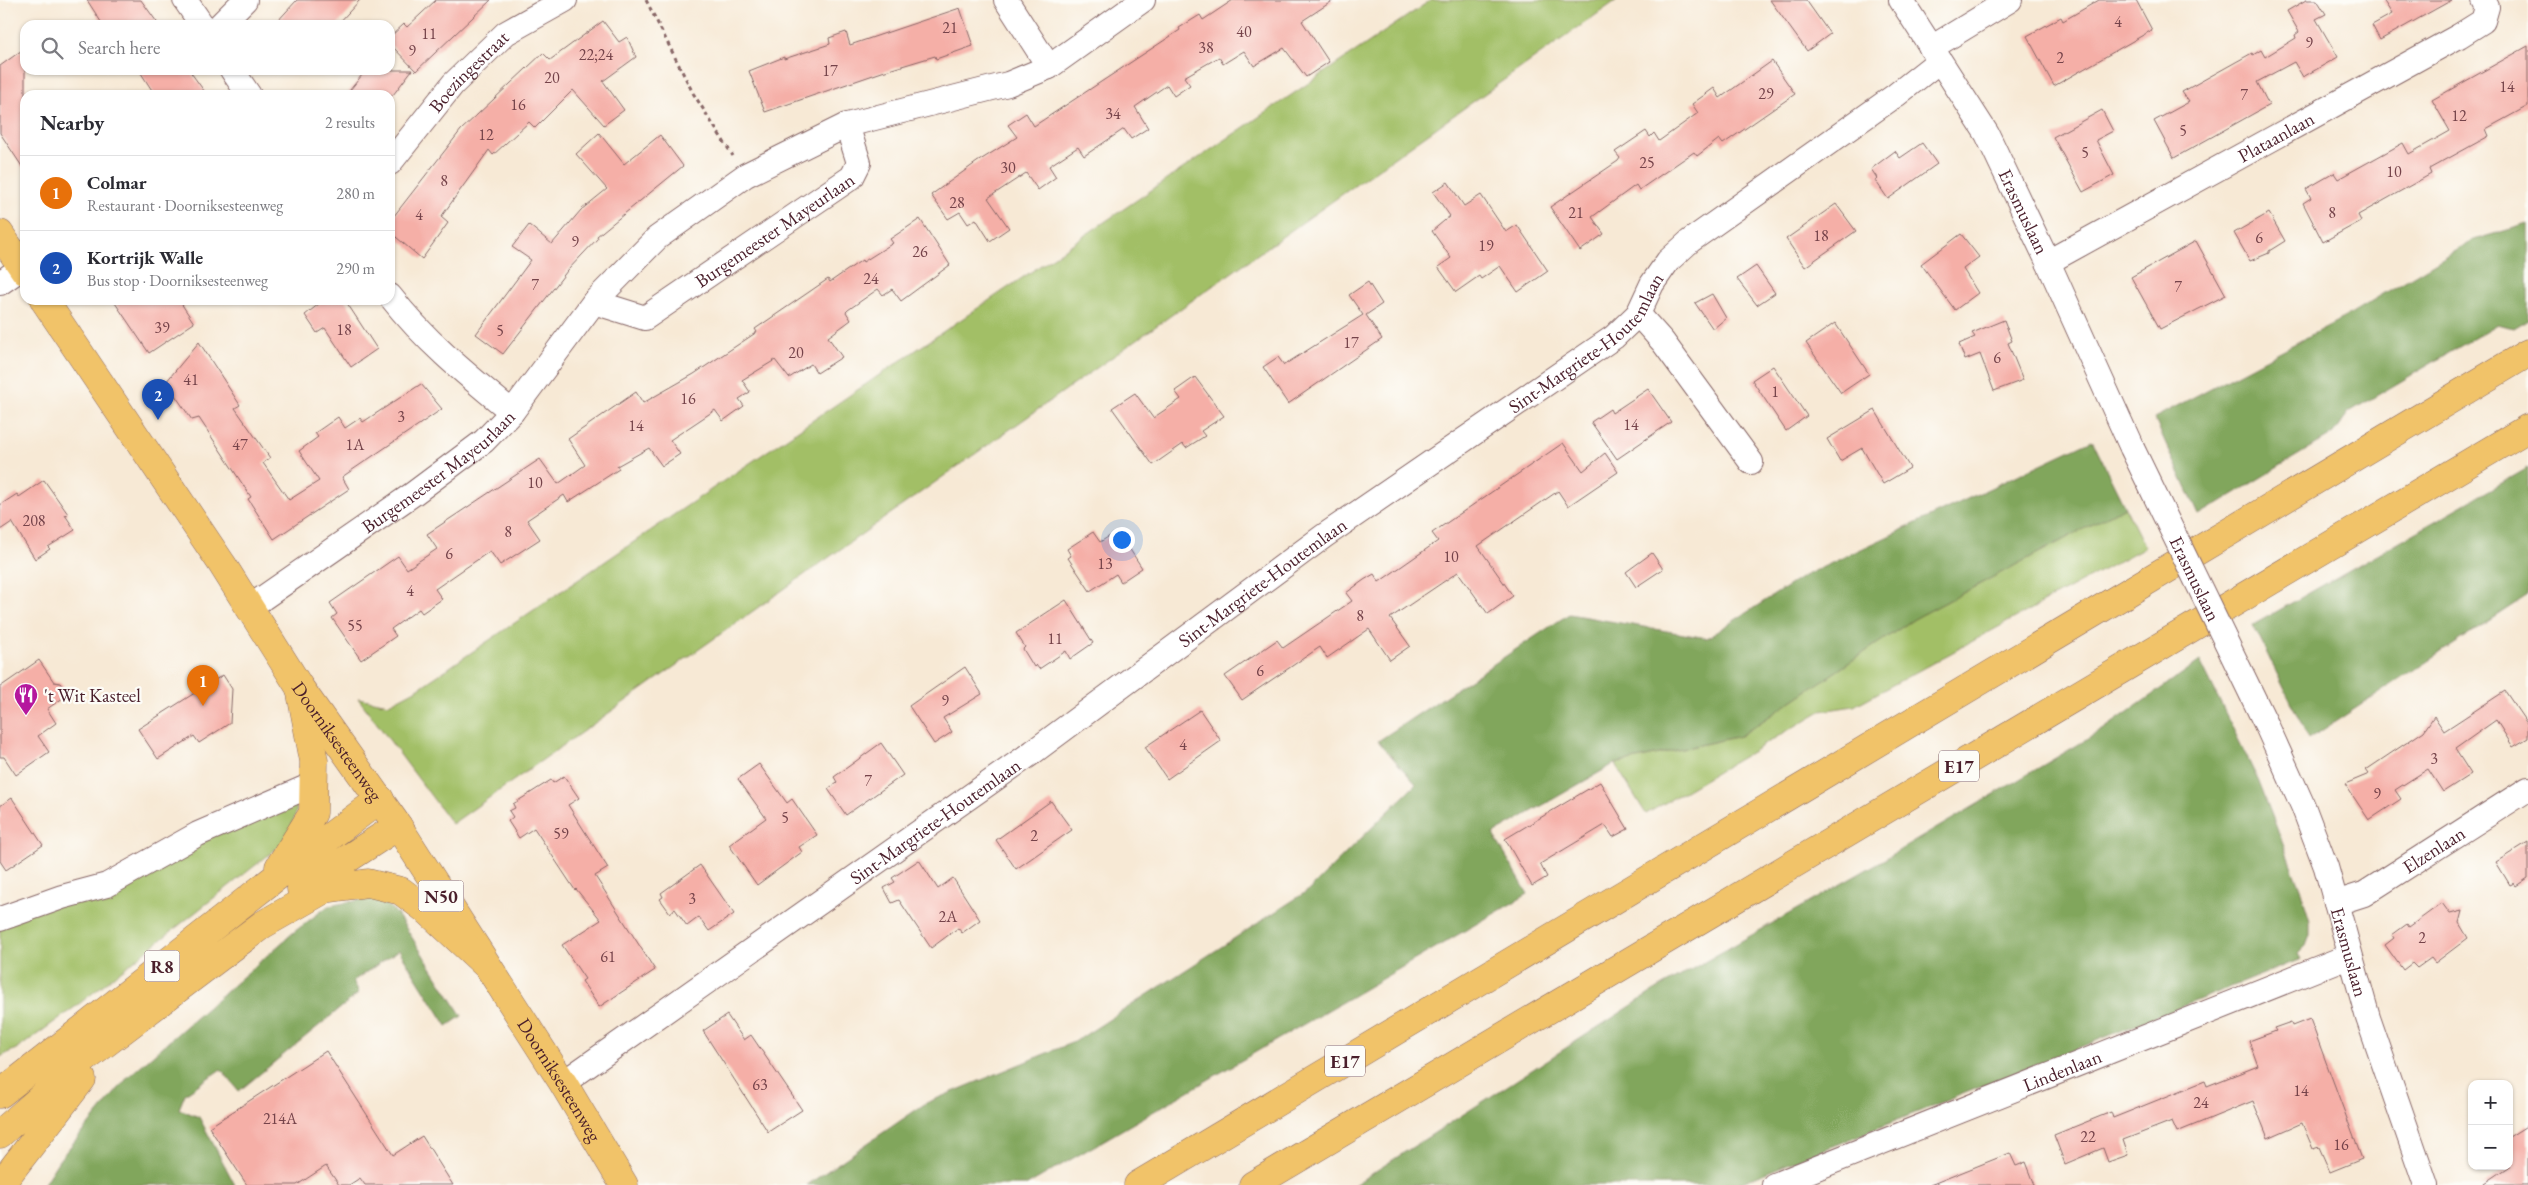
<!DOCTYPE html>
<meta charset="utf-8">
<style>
:root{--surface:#fff;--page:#f7f7f7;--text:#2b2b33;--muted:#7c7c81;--line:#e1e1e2;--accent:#ea580c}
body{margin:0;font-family:"EB Garamond",serif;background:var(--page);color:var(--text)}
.controls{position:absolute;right:15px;bottom:15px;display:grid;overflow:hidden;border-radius:10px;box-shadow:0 1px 4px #0004}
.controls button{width:45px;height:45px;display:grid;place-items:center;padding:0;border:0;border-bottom:1px solid var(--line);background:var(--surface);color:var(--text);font:25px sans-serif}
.you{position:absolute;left:1121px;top:539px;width:18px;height:18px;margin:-12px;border:4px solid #fff;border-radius:50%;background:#1a73e8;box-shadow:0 0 0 8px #1a73e833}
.badge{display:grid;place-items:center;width:32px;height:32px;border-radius:50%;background:var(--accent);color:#fff;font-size:16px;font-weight:700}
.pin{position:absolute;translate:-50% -41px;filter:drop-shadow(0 1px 2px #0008)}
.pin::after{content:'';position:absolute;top:26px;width:18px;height:15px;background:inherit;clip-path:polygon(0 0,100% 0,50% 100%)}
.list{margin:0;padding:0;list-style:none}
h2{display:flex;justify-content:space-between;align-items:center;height:65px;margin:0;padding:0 20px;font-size:21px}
h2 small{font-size:16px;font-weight:400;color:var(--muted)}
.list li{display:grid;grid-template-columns:32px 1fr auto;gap:15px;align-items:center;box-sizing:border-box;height:75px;padding:0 20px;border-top:1px solid var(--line)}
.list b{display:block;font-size:19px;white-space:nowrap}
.list p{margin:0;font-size:16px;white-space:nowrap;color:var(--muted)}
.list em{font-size:16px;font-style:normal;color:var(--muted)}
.icon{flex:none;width:28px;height:28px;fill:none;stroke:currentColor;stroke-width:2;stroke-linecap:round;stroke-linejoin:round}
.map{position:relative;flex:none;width:2528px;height:1185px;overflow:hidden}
.search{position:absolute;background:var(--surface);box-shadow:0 1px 4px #0004;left:20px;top:20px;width:375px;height:55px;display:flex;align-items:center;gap:12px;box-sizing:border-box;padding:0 18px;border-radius:15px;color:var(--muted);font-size:19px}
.panel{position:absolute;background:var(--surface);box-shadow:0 1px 4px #0004;left:20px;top:90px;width:375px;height:215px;border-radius:15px}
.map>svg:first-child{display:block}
.green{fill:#a2bf66;stroke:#766f48}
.forest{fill:#81a65b;stroke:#666243}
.building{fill:#f5afa7}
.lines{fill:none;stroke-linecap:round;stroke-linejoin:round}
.street-casing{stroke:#876666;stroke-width:26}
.primary-casing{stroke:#876666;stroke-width:29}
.highway-casing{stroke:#876666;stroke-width:29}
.path{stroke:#876666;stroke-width:3;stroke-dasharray:4 4;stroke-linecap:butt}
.street{stroke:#fff;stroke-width:24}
.primary{stroke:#f1c369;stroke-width:28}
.highway{stroke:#f1c369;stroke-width:28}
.street-bridge-casing{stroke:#876666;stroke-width:26;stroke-linecap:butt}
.street-bridge{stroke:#fff;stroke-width:24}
.labels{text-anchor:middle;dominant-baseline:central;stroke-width:4.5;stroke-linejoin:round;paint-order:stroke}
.number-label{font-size:16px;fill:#75434a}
.shield{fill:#fdfcf7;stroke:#806168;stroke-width:1}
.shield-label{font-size:18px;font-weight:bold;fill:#4a1f2b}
.street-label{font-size:19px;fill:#4a1f2b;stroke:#fdfcf7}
.poi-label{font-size:19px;fill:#4a1f2b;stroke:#fdfcf7;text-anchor:start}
</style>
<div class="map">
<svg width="2528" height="1185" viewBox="0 0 2528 1185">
<rect width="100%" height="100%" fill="#fdfcf7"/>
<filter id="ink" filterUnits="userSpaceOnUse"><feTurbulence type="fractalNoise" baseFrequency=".02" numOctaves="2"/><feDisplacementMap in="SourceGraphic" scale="10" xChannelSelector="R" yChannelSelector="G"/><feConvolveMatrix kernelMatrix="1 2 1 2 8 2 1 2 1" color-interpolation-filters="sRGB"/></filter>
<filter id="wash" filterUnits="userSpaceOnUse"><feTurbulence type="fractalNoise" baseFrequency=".0096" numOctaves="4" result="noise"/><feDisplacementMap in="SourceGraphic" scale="20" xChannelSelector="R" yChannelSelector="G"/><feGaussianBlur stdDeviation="1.12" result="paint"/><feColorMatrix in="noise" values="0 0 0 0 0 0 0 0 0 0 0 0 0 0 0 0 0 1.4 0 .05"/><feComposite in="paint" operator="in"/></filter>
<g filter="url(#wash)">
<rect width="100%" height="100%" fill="#f7e9d5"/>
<path class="green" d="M1431 0H1617L452 824 358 698 389 704 419 688Z
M2125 507 2145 547 1854 706 1821 711 1646 814 1615 764 1740 736 1914 619Z
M290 803 297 805C296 821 288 833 280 846L75 1007 20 1047 0 1057V925Z"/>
<path class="forest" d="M2528 224V319L2513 328 2498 324 2349 412 2333 434 2199 515 2154 418 2345 317 2473 240Z
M2092 440 2125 507 1914 619 1740 736 1614 764 1493 834 1528 894 1027 1185H807L926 1103 1076 1041 1309 890 1416 784 1378 741 1569 614 1707 638 1802 577Z
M2528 468V595L2309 739 2253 625Z
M2200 661 2259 782 2301 891 2310 921V935L2306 946 2298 954 2301 959 1735 1185H1354L1657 989 1878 863 2101 731Z
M371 898 385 903 397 914 462 1016 447 1026 399 950 353 981 359 993 239 1091 221 1069 185 1094 179 1109 199 1117 235 1185H43L59 1160 129 1076 294 932 328 906Z"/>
<g id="blocks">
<path class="building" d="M87 0H141L159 25H103Z
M297 0H360L337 25H274Z
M436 0H491L416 71 390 44V37L404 24 407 27Z
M1233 0H1334L1302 21 1329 62 1306 77 1284 48 1254 66 1244 51 1223 64 1219 57 1184 77 1190 85 1174 96 1167 85 1135 107 1148 128 1131 139 1124 129 1084 156 1078 147 1049 166 1056 177 1038 190 1026 173 988 198 1009 228 990 241 976 219 968 224 960 212 948 219 931 195 977 162 1017 137 1008 125 1026 113 1034 126 1180 30 1179 28 1200 15 1203 20Z
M1770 0H1806L1830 34 1807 51Z
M2099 0H2136L2152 30 2054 86 2027 36 2061 17 2063 21Z
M2306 0H2317L2326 14 2316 19 2338 57 2303 77 2294 62 2257 82 2269 105 2174 158 2154 121 2189 102 2182 92 2252 53 2253 55 2261 50 2265 57 2296 38 2295 35 2299 32 2287 11Z
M2383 0H2452L2380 40 2372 25 2392 14Z
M960 8 973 46 936 59 935 56 882 72 765 112 749 71 784 57V59L830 44 829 38 846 32 850 45Z
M603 21 619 42 627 37 636 57 603 81 624 110 604 125 573 90 535 128 529 122 493 155 489 150 441 217 448 223 422 259 390 232V221L461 130 543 53 550 60Z
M2528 46V106L2486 129 2489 136 2429 169 2431 174 2358 215 2361 221 2323 242 2303 203 2311 198 2306 189 2334 173 2338 179 2403 143 2409 154 2450 131 2432 100Z
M25 48V171L0 133V66Z
M1772 61 1795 94 1723 144 1719 139 1697 156 1694 152 1639 190 1636 185 1592 217 1604 234 1580 251 1550 207 1618 161 1620 158 1615 152 1646 131 1650 137 1654 133 1659 141 1698 113 1692 104 1714 88 1720 98Z
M139 70H189L207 95H155Z
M366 70H412L393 95H346Z
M2102 110 2113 131 2096 140 2114 175 2083 192 2053 137Z
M599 133 624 164 660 135 683 166 597 236 598 238 567 271 503 354 476 334 531 260 512 247 529 225 552 244 581 210 607 189 576 154Z
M1922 143 1937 164 1888 199 1875 180 1877 178 1871 169 1895 151 1900 158Z
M1448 182 1464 206 1481 195 1506 232 1517 225 1548 271 1518 292 1500 266 1481 279 1479 276 1456 292 1438 267 1451 258 1432 231 1450 216 1433 192Z
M1836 204 1856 231 1805 267 1786 239Z
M2269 213 2285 241 2269 251V253L2250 261 2234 233Z
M920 219 950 265 901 301 892 289 883 295 878 289 848 310 846 312 851 320 828 337 842 357 817 373 811 364 789 378 775 360 742 380 750 392 739 399 744 406 723 421 715 410 670 440 680 454 662 466 649 448 617 466 619 469 568 502 564 495 527 520 540 539 500 565 490 551 435 589 442 599 422 613 419 609 391 629 396 636 361 660 332 618 337 614 330 603 398 556 407 569 437 549 427 534 540 459 558 484 585 465 568 439 636 392 643 403 694 374 757 332 755 329 828 279 830 282 862 260 863 262 893 243 890 239Z
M1961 234 1979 257 1963 269 1978 293 1955 310 1921 264Z
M2196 241 2226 295 2160 329 2131 277Z
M1756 266 1775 293 1757 305 1737 279Z
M1368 282 1382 304 1366 315 1382 339 1288 404 1263 367 1278 357 1284 365 1363 315 1349 295Z
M1712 294 1726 318 1713 329 1695 303Z
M113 300H179L194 323 149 353Z
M324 300H345L377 349 351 367 325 328 317 333 305 315Z
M2004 320 2012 341 2008 343 2023 380 1994 391 1980 354 1965 360 1959 344 1975 337 1972 333Z
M1835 323 1869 374 1841 393 1806 343Z
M199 342 240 405 235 408 270 458 263 463 289 500 319 481 299 451 318 437 315 433 338 417 345 428 360 418 363 422 421 384 442 409 342 477 349 489 274 539 248 499 251 497 199 418 192 420 166 382Z
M1773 366 1807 416 1786 431 1752 380Z
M1195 377 1224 416 1201 431 1205 436 1186 448 1183 444 1153 465 1112 408 1135 393 1153 418 1181 399 1175 391Z
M1648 389 1671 422 1617 459 1591 422 1610 409 1612 413Z
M1875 410 1910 468 1883 484 1862 448 1840 461 1827 439Z
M1563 443 1583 471 1605 453 1618 472 1568 506 1558 491 1478 546 1513 596 1488 614 1458 572 1390 618 1410 646 1390 660 1369 629 1327 658 1320 647 1242 700 1225 676 1277 640 1283 648 1352 601 1346 593 1364 580 1374 574 1379 582 1438 541 1432 533Z
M44 480 68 514 65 515 75 530 48 547 50 549 35 559 12 522 0 530V505L17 494 19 497Z
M1118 531 1142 568 1121 582 1116 574 1090 591 1068 558 1071 556 1067 549 1093 532 1100 542Z
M1652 553 1663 569 1636 587 1626 572Z
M1066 600 1093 643 1070 659 1066 651 1039 669 1036 665 1034 667 1023 649 1025 647 1016 633Z
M39 660 54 682 60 683 65 689 63 698 47 709 56 723 38 736 49 752 16 775 4 757H0V687Z
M965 667 982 694 943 718 952 732 934 744 909 706Z
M223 675 232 689 230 723 199 743 194 736 158 759 138 729Z
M2505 691 2528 725V738L2513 747 2496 720 2455 749 2471 774 2443 792 2428 769 2395 790 2401 799 2369 820 2345 784 2369 774 2366 770 2424 731 2434 716 2444 731Z
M1200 710 1221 741 1167 779 1145 747Z
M881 743 903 775 846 815 828 789 837 782 834 777Z
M759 764 787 803 792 799 817 835 799 847 802 852 757 885 729 845 766 818 738 779Z
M564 776 579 798 568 805 608 868 595 876 655 970 599 1007 582 981 585 979 562 945 601 920 576 889 575 890 534 828 519 838 508 821 513 817 509 811 515 808 513 804 551 780 553 783Z
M1600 782 1628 829 1613 837 1605 825 1540 864 1547 877 1532 886 1505 839Z
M12 798 43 845 6 870 0 861V806Z
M1051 801 1072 830 1016 869 996 840Z
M2528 842V878L2516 886 2514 883 2510 885 2496 862Z
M919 860 938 889 953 878 980 920 962 933 958 928 931 948 899 900 892 903 884 888 895 882 892 878Z
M700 865 734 914 709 931 699 917 687 926 675 909 670 913 660 899 663 897 661 893Z
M2442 903 2450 914 2462 911 2459 923 2468 938 2435 963 2431 958 2417 968 2412 963 2403 970 2385 945 2394 938 2392 935 2407 924 2409 927Z
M727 1015 744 1040 751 1035 802 1110 768 1132 703 1031Z
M2310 1019 2362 1159 2330 1172 2319 1147 2313 1149 2302 1123 2268 1138 2253 1101 2177 1132 2172 1121 2123 1140 2128 1155 2108 1162 2103 1148 2065 1164 2054 1135 2111 1112 2113 1118 2205 1081 2207 1086 2258 1066 2249 1041 2276 1031 2274 1028 2291 1022 2292 1026Z
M326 1051 393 1155 422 1136 453 1185H365L360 1178 349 1185H339L326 1166 297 1185H247L209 1127Z
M2528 1125V1185H2482L2509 1167V1137Z
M2010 1153 2016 1166 2026 1162 2035 1185H1930Z"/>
</g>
</g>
<g filter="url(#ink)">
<use href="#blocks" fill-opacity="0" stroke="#876666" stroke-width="1"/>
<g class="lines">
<g class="street-casing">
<g id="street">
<path d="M185 0 202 25"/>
<path d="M1006 0 1049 67"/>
<path id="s1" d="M1901 0 1987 134 2048 262 2132 448"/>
<path d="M220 25 245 0"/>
<path d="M1931 48 2010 0"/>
<path d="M232 70 249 95"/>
<path id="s2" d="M390 163 453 84 506 33 565 0"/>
<path id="s3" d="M2048 262 2459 36 2483 21 2487 7 2483 0"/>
<path d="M0 283 23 267"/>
<path d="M390 296C426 342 467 375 512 412"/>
<path id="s4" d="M594 302 645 318 852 177 859 163 847 125"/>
<path d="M1638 314 1663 342 1751 462"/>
<path id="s5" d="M250 607 413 494 484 441 512 412 594 302 657 238 746 175 847 125 1008 84 1049 67 1143 0"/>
<path id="s6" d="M2267 726 2303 806 2326 867 2368 1018 2426 1185"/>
<path id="s7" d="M2336 903 2364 894 2528 789"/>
<path d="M0 919 62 897 107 885 198 834 314 784"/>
<path id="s8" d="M563 1083 1033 752 1324 536 1614 337 1638 314 1652 284 1668 261 1690 241 1896 95 1939 61"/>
<path id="s9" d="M1774 1185 2349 956"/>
</g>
</g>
<g class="primary-casing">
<g id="primary">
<path d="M0 234 25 271"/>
<path id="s10" d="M44 300 222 564 300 688 398 826 563 1083 624 1185"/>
</g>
</g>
<g class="highway-casing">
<path id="highway" d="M279 867 313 813 314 761 300 688
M301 889 398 826
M0 1094 271 881 380 799
M0 1134 86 1058 262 925 325 889 368 883 401 891 429 912 486 965
M0 1185 82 1079
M1138 1185 2528 353
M1253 1185 2528 428"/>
</g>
<path class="path" d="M646 0 693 93 733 156"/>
<use href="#street" class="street"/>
<use href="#primary" class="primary"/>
<use href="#highway" class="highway"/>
<g class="street-bridge-casing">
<g id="street-bridge">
<path id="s11" d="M2132 448 2267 726"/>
</g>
</g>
<use href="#street-bridge" class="street-bridge"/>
</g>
</g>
<defs>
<g id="restaurant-pin" transform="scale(1.25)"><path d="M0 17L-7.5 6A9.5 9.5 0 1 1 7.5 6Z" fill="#b5179e" stroke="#fdfcf7"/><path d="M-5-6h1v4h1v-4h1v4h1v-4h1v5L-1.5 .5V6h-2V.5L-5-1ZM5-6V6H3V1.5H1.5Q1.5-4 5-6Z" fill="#fff"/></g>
</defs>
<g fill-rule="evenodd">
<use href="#restaurant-pin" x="26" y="695"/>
</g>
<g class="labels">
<g class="number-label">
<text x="2118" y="21">4</text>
<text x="950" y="27">21</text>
<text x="1244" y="31">40</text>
<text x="429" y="33">11</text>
<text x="2309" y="42">9</text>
<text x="1206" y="47">38</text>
<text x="412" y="50">9</text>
<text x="596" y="54">22;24</text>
<text x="2060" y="57">2</text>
<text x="830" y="70">17</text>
<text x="552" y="77">20</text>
<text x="2507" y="86">14</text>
<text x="1766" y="93">29</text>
<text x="2244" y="94">7</text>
<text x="518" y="104">16</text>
<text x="1113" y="113">34</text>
<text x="2459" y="115">12</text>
<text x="2183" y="130">5</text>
<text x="486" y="134">12</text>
<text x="2085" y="152">5</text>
<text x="1647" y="162">25</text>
<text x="1008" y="167">30</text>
<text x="2394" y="171">10</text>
<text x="444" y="180">8</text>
<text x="957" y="202">28</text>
<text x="1576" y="212">21</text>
<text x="2332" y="212">8</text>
<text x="419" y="214">4</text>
<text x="1821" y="235">18</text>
<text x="2259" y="237">6</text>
<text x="575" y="241">9</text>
<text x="1486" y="245">19</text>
<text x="920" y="251">26</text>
<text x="871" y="278">24</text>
<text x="535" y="284">7</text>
<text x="2178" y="286">7</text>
<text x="162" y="327">39</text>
<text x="344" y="329">18</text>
<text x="500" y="330">5</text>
<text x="1351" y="342">17</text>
<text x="796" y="352">20</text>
<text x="1997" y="357">6</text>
<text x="191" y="379">41</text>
<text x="1775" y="391">1</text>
<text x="688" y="398">16</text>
<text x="401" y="416">3</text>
<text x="1631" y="424">14</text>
<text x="636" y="425">14</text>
<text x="240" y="444">47</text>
<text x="355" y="444">1A</text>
<text x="535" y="482">10</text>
<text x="34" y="520">208</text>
<text x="508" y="531">8</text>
<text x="449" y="553">6</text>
<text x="1451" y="556">10</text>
<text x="1105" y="563">13</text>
<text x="410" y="590">4</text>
<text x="1360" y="615">8</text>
<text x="355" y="625">55</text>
<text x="1055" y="638">11</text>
<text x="1260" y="670">6</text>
<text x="945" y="700">9</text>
<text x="1183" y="744">4</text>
<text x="2434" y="758">3</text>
<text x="868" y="780">7</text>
<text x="2377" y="793">9</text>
<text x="785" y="817">5</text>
<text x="561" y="833">59</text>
<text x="1034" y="835">2</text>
<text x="692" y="898">3</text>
<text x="948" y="916">2A</text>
<text x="2422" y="937">2</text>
<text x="608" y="956">61</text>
<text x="760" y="1084">63</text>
<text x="2301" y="1090">14</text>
<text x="2201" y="1102">24</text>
<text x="280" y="1118">214A</text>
<text x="2088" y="1136">22</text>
<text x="2341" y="1144">16</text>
</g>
<g class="shield">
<rect x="1939" y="750.5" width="40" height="31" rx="4"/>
<rect x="418.5" y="880.5" width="45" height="31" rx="4"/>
<rect x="144.5" y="950.5" width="35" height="31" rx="4"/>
<rect x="1325" y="1045.5" width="40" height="31" rx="4"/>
</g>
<g class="shield-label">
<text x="1959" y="766">E17</text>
<text x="441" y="896">N50</text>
<text x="162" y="966">R8</text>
<text x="1345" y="1061">E17</text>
</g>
<g class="street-label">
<text stroke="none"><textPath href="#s2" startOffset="121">Boezingestraat</textPath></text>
<text stroke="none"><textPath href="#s3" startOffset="260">Plataanlaan</textPath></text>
<text stroke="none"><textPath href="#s1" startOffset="245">Erasmuslaan</textPath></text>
<text stroke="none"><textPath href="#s4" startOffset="210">Burgemeester Mayeurlaan</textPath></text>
<text stroke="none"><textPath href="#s8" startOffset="1265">Sint-Margriete-Houtemlaan</textPath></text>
<text stroke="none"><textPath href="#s5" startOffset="232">Burgemeester Mayeurlaan</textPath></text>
<text stroke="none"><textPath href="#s11" startOffset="145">Erasmuslaan</textPath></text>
<text stroke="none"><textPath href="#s8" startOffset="860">Sint-Margriete-Houtemlaan</textPath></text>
<text stroke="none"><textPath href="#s10" startOffset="530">Doorniksesteenweg</textPath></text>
<text stroke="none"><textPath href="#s8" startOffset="455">Sint-Margriete-Houtemlaan</textPath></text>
<text stroke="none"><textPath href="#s7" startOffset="112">Elzenlaan</textPath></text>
<text stroke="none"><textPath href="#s6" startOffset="241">Erasmuslaan</textPath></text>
<text stroke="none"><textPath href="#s9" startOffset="310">Lindenlaan</textPath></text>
<text stroke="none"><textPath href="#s10" startOffset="935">Doorniksesteenweg</textPath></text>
</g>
<g class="poi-label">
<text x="44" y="695">'t Wit Kasteel</text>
</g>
</g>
</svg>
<div class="controls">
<button>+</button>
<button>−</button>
</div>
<div class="you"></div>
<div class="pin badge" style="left:203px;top:706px;background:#e8710a">1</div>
<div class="pin badge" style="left:158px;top:420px;background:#1a4fb4">2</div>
<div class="search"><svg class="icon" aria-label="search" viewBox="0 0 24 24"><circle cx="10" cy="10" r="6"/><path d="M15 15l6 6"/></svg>Search here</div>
<section class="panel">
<h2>Nearby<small>2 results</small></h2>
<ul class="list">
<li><span class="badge" style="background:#e8710a">1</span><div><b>Colmar</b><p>Restaurant · Doorniksesteenweg</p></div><em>280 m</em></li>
<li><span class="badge" style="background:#1a4fb4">2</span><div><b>Kortrijk Walle</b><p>Bus stop · Doorniksesteenweg</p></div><em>290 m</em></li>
</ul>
</section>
</div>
